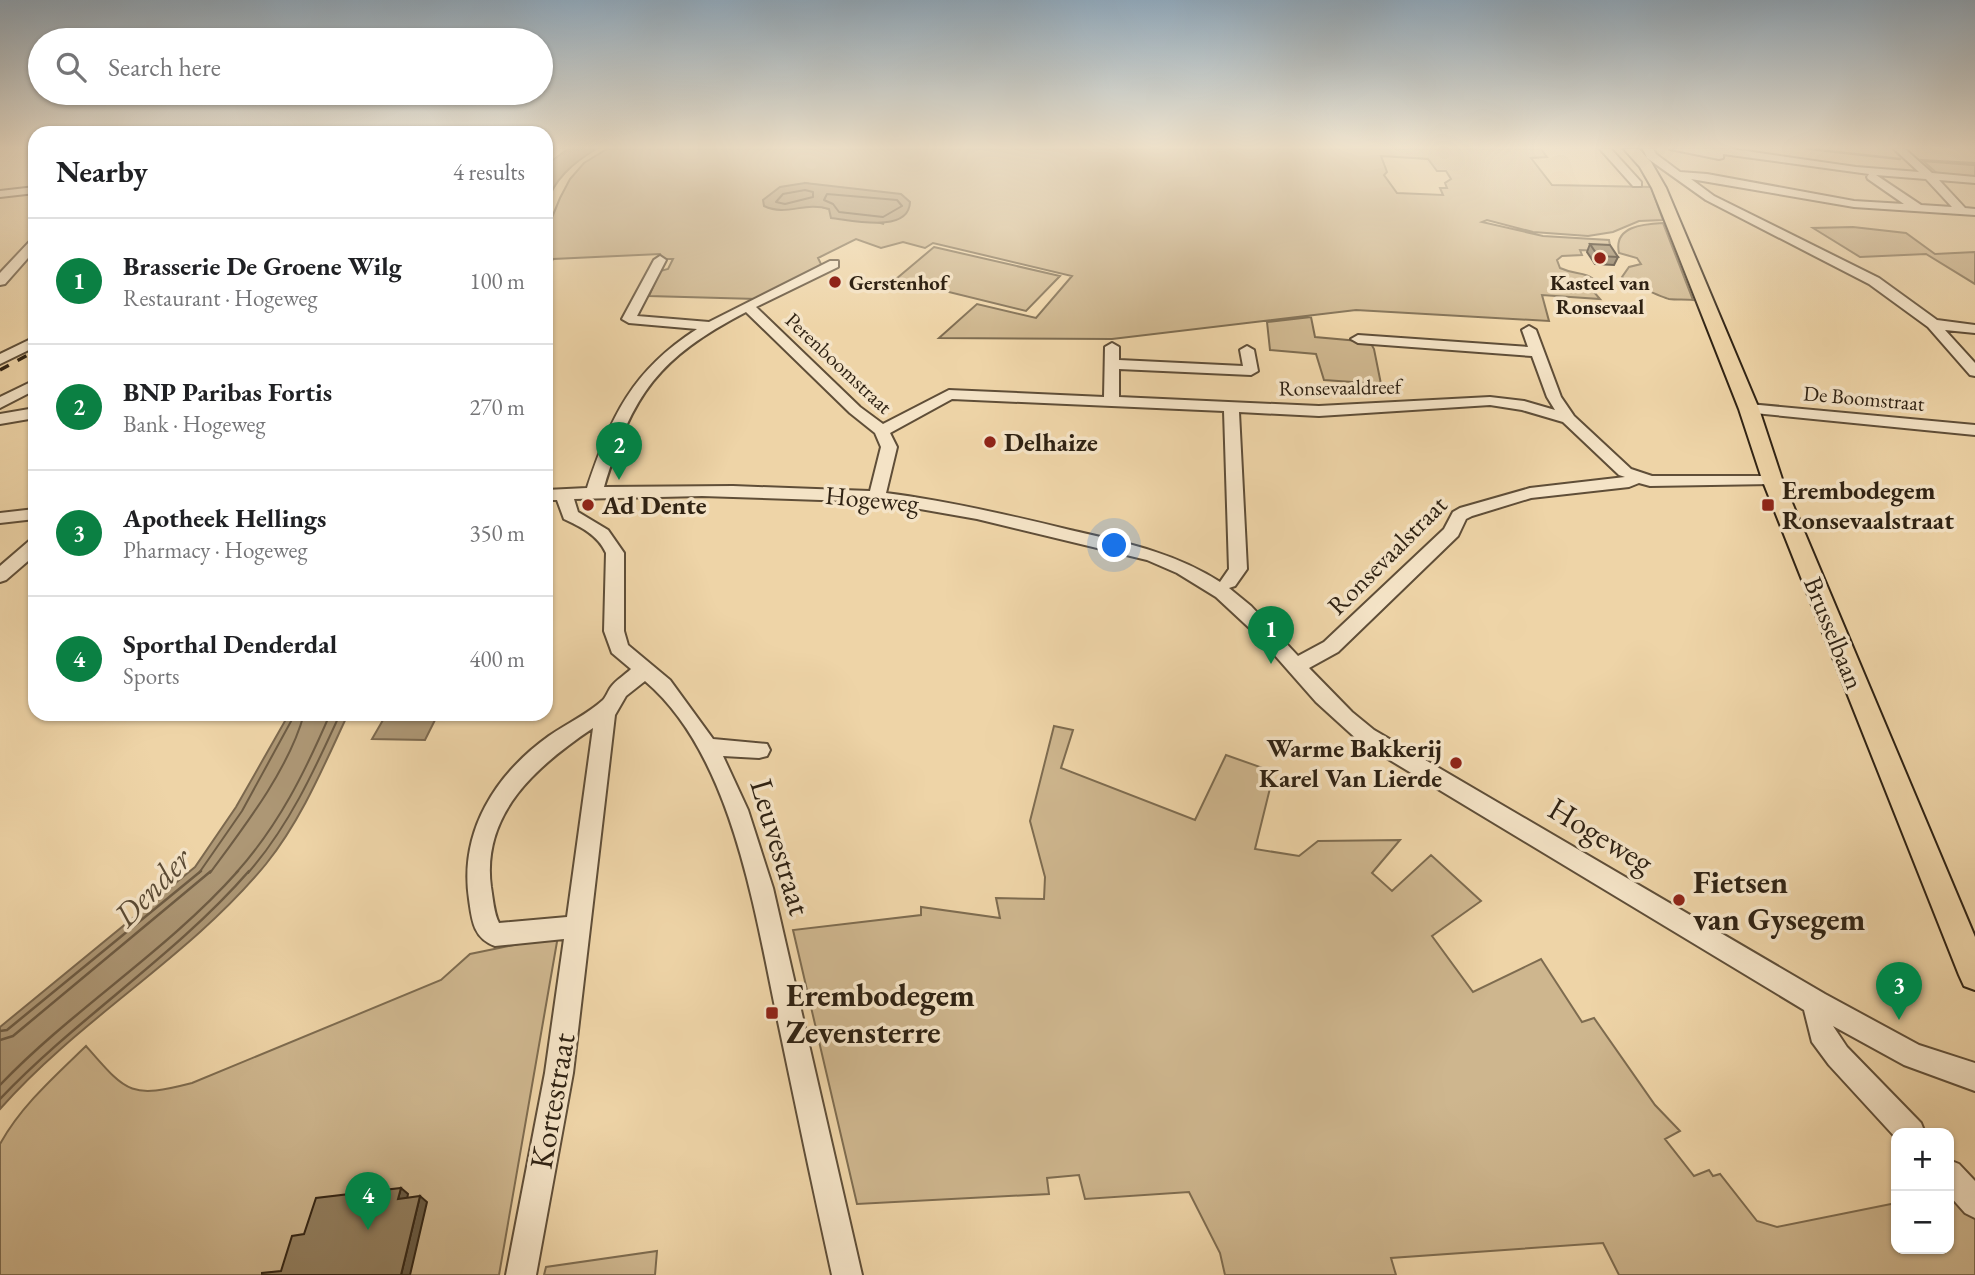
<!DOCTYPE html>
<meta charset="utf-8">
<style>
:root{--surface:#fff;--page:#f2f2f2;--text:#202124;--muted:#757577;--line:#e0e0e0;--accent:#0b8043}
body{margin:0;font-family:"EB Garamond",serif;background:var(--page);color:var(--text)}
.controls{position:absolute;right:21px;bottom:21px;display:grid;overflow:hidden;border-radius:14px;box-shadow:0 2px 5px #0004}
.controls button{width:63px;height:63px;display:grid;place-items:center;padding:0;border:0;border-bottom:2px solid var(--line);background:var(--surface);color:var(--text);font:35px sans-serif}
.you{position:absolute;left:1115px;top:546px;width:24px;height:24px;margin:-18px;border:5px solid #fff;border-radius:50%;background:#1a73e8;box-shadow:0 0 0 10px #1a73e833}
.badge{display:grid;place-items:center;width:46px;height:46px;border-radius:50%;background:var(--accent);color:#fff;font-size:23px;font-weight:700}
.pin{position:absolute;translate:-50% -58px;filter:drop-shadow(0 2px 4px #0008)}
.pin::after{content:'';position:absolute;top:37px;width:24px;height:21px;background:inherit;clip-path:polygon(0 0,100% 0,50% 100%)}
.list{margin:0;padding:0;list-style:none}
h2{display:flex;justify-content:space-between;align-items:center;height:91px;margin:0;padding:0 28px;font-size:30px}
h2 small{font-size:23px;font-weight:400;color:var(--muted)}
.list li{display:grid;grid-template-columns:46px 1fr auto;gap:21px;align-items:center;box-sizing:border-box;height:126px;padding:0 28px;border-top:2px solid var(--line)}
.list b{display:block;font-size:26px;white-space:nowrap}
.list p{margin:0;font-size:23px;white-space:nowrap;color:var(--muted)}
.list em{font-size:23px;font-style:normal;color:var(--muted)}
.icon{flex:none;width:38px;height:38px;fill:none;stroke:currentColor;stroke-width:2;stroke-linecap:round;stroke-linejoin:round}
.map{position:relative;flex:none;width:1975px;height:1275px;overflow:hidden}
.search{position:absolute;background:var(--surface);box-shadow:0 2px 5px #0004;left:28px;top:28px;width:525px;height:77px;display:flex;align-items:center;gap:18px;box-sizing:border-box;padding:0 24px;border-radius:38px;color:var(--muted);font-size:26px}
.panel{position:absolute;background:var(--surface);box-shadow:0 2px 5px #0004;left:28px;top:126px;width:525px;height:595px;border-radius:21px}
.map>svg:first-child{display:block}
.green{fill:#ceb68e;stroke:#7e6c50;stroke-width:2;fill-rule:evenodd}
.water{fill:#ad9775;stroke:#7b684e;stroke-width:2}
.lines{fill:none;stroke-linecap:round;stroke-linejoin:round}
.shore-far1{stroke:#6e5c44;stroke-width:2}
.shore{stroke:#6e5c44;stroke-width:2.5}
.stream{stroke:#7b684e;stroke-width:2.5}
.minor-casing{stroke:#5f4e38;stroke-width:4}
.major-casing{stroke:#2f2213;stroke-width:4}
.minor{fill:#f4e3c6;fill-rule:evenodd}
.major{fill:#eed4a7;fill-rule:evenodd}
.rail{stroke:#2f2213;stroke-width:3.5;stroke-dasharray:10 10;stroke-linecap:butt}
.wall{fill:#7e6d53;stroke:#2f2213;stroke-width:2}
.shaded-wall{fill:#665943;stroke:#2f2213;stroke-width:2}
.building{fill:#927f60;stroke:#2f2213;stroke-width:2}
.poi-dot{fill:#8f2418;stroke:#f4e3c6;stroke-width:2.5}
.labels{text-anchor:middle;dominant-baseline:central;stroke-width:7;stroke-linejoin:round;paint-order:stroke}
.far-poi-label{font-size:21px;font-weight:bold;fill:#2f2213;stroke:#f4e3c6;text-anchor:start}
.far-street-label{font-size:21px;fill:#2f2213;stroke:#f4e3c6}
.poi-label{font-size:26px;font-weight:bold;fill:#2f2213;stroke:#f4e3c6;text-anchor:start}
.street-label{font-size:26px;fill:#2f2213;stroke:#f4e3c6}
.near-street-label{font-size:32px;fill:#2f2213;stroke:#f4e3c6}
.near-poi-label{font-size:32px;font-weight:bold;fill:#2f2213;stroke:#f4e3c6;text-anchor:start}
.near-water-label{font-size:33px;font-style:italic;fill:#5b4b35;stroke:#f4e3c6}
</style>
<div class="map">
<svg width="1975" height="1275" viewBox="0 0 1975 1275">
<rect width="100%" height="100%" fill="#eed4a7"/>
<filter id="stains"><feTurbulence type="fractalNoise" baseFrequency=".00286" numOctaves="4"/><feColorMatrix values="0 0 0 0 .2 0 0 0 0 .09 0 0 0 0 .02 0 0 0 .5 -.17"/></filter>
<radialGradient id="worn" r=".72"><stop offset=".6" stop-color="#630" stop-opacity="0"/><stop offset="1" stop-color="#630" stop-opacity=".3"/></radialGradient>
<path class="green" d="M607 149H1541L1547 157 1531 158 1552 185 1651 187 1663 220 1639 221 1613 232 1588 236 1533 232 1487 220 1482 222 1543 236 1609 240 1611 251 1580 250 1582 255 1562 256 1557 260 1560 268C1580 277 1581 268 1601 285H1588L1600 299 1542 295 1549 321 1356 310 1112 339 939 338 977 304 1036 318 1072 276 933 243 925 248 903 242 881 248 856 239 818 258 822 266 757 299 649 296 660 271 668 269 673 259H662L660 254 553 259 546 273V232L560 198 570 179 584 163ZM1381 156 1428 159 1437 171H1446L1451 179 1445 183 1447 188H1440L1443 195 1397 193 1384 175 1387 172ZM805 183 823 187 884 224 815 205 795 207Z
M1922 160 1975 163V178L1940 176Z
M1663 223 1693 300C1685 299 1677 300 1669 299 1664 298 1625 281 1622 277L1629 267 1641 264 1637 258 1619 253C1613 226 1644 224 1663 223Z
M1853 227 1906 233 1935 254 1975 252V284L1926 254 1860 257 1813 228Z
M934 247 1060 276 1026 311 896 279Z
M1311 317 1315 337 1370 342 1374 349 1381 384 1324 380 1316 354 1270 350 1267 322Z
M1054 726 1073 730 1061 768 1195 820 1226 755 1274 772 1255 849 1299 856 1318 841 1400 840 1372 873 1392 891 1431 855 1481 901 1432 936 1473 992 1541 959 1582 1022 1594 1018 1655 1105 1680 1131 1665 1139 1694 1176 1709 1170 1713 1176 1720 1174 1757 1221 1777 1227 1896 1203V1249H1949V1189L1975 1216V1275H1619L1603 1243 1391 1258 1396 1275H1225L1220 1253 1189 1192 1085 1199 1079 1175 1047 1178 1049 1194 857 1204 793 930 921 915V907L1000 918 996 898 1044 899 1045 877 1030 821Z
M558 936 499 1275H0V1144C21 1106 54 1077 86 1046 127 1093 130 1099 192 1083L441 980 470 954Z
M657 1251 655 1275H544L546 1267Z"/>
<path class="water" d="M568 149H596C573 163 554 179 546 205V165Z
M805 183 901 194 910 202C909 234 851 220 831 218L829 209C804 201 787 217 764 206L763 200 780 187Z
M289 714H348C324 765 302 819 266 864 189 958 80 1018 0 1109V1027L195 867 236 807Z
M383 720H435L425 740 372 739Z"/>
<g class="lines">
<path class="shore-far1" d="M805 190 813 192V197L785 204 776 202 783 194Z
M827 194 897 200 902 206 883 217 839 212 833 204 824 200Z
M199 873 242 811 295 714
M210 873C244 827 289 769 304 714
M236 873C279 825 305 772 330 714
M248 873C289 826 314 771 340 714"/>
<path class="shore" d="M0 1031 7 1030 201 871
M0 1040 13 1036 211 871
M0 1085C74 1008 167 951 238 871
M0 1099C78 1017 175 956 249 871"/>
<path class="stream" d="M1809 149 1900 159
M1925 161 1975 165"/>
<g class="minor-casing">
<path id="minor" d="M1600 149H1611L1641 182V186H1633Z
M1643 149H1653L1656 154 1680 172 1707 174 1854 201 1904 204 1868 179 1867 177 1869 174 1723 154V158L1719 159 1670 149H1732L1856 167 1919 172 1894 149H1905L1932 173 1975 177V183L1939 180 1965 208 1975 209V215L1854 207 1691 179 1714 196 1879 278 1937 320 1975 325V333L1945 330 1975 363V376L1970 375 1928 327 1869 284 1706 200 1647 158ZM1876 175 1926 179 1952 207 1921 205Z
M35 187V193L0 197V191Z
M35 239V250L5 284 0 285V273L31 240Z
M660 256 666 260 637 316 709 322 830 261H838V267L756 307 860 407 883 424 949 390 1104 397 1105 347 1112 343 1119 347V360L1243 366 1240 350 1247 346 1254 350 1258 371 1251 375 1119 369V397L1319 406 1490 397 1524 401 1555 410 1547 397 1532 356 1358 343 1351 339 1358 335 1528 347 1522 330 1529 326 1536 330 1561 397 1574 416 1631 469 1652 476H1778L1780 479 1778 482 1772 484 1650 486 1639 483 1629 487 1531 498 1472 516 1466 519 1458 536 1338 652 1309 668 1352 712 1374 730 1825 994 1919 1045 1975 1063V1091L1904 1065 1833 1026 1847 1047 1921 1123 1925 1133H1896V1138L1829 1065 1812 1042 1804 1010 1360 742 1316 702 1258 636 1216 597 1177 573 1147 560 977 519 880 502 702 496 574 499 578 512 608 530 624 553V631L628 645 670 680 713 739 767 744 770 750 767 756 759 758 723 756 748 810 773 888 862 1275H832C814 1194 797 1112 780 1031 756 921 735 757 645 681L626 696 615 715 573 1073 536 1275H506L545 1073 564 939 495 946C473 938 472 920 469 899 459 831 496 774 549 736 566 724 588 714 603 700 606 697 608 691 611 687 616 680 625 675 631 669L612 653 604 631 606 553C598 535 581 527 564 519L557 500H546V490L587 488C611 416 632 371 697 329L629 323 622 319 654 260ZM746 312 850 413 875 433 881 447 870 491 733 486 604 487C633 393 658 358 746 312ZM952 399 1224 411 1229 569 1220 582C1174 552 1122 542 1070 530 1009 515 948 501 886 493L897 447 890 433ZM1490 405 1522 410 1563 422 1619 475 1625 477 1530 488 1460 508 1453 512 1444 529 1324 642 1298 656 1251 606 1229 588 1235 586 1247 569 1239 412 1319 416ZM593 728 567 917 499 923C494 914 493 899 491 887 481 813 538 765 593 728Z
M35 337V347L0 364V354Z
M35 380V390L0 408V397Z
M1749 404 1975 425V435L1744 412 1741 409 1744 406Z
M35 408V418L0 424V414Z
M35 509V519L0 523V513Z
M35 539V555L6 580 0 582V566L29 541Z
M1949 1160 1959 1164 1975 1181V1218L1965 1213 1949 1195Z"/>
</g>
<g class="major-casing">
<path id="major" d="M1624 149H1639L1651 162 1666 188 1759 409 1782 479 1975 937V990L1964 986 1959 975 1762 479 1739 409 1652 188 1640 167Z"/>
</g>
<use href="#minor" class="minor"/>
<use href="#major" class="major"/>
<path class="rail" d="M0 370 35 351"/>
</g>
<path class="wall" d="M1590 244 1618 257 1614 265 1595 264 1587 252Z"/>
<path class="shaded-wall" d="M401 1188 408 1194 406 1205 398 1199Z
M420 1196 427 1202 410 1275H401Z"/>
<path class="building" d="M1590 244 1610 245 1618 257 1598 256Z
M401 1188 398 1199 420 1196 401 1275H262V1273L281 1271 292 1236 304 1234 316 1198Z"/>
<linearGradient id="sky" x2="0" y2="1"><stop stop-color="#90a8ba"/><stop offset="0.45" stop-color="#f7ecd7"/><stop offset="1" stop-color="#f7ecd7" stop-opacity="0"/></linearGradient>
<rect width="1975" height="328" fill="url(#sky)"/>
<g class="poi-dot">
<circle cx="1600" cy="258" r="7"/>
<circle cx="835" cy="282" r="7"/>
<circle cx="990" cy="442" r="7"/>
<circle cx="588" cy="505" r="7"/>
<rect x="1761" y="498" width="14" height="14" rx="3.5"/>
<circle cx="1456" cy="763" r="7"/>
<circle cx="1679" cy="900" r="7"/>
<rect x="765" y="1006" width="14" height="14" rx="3.5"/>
</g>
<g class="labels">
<g class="far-poi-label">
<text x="849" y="282">Gerstenhof</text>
<text x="1600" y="282" text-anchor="middle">Kasteel van<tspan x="1600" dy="24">Ronsevaal</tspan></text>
</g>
<g class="far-street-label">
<text transform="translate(839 363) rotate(43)">Perenboomstraat</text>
<text transform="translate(1340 387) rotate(-1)">Ronsevaaldreef</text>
<text transform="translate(1864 398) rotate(5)">De Boomstraat</text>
</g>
<g class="poi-label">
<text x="1004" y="442">Delhaize</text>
<text x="1782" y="490">Erembodegem<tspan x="1782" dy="30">Ronsevaalstraat</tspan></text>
<text x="602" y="505">Ad Dente</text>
<text x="1442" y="748" text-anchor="end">Warme Bakkerij<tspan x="1442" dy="30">Karel Van Lierde</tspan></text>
</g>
<g class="street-label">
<text transform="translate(872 499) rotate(5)">Hogeweg</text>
<text transform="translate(1387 555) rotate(-45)">Ronsevaalstraat</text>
<text transform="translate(1834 633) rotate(68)">Brusselbaan</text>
</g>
<g class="near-street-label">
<text transform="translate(1601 835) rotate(31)">Hogeweg</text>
<text transform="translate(781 847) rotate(73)">Leuvestraat</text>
<text transform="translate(552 1101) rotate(-80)">Kortestraat</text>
</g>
<g class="near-poi-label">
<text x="1693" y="882">Fietsen<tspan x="1693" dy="37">van Gysegem</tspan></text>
<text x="786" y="995">Erembodegem<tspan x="786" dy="37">Zevensterre</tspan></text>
</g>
<g class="near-water-label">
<text transform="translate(152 887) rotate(-46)">Dender</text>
</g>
</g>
<rect width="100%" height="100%" filter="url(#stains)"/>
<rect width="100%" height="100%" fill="url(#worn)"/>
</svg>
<div class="controls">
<button>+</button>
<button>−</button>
</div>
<div class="you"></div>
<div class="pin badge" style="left:1271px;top:664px">1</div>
<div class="pin badge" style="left:619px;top:480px">2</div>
<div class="pin badge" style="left:1899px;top:1020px">3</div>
<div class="pin badge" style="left:368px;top:1230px">4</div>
<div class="search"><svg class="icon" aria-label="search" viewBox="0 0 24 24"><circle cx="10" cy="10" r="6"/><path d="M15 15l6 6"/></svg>Search here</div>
<section class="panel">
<h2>Nearby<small>4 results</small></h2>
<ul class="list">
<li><span class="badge">1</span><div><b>Brasserie De Groene Wilg</b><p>Restaurant · Hogeweg</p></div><em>100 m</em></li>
<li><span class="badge">2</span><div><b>BNP Paribas Fortis</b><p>Bank · Hogeweg</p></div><em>270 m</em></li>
<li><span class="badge">3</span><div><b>Apotheek Hellings</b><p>Pharmacy · Hogeweg</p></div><em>350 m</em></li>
<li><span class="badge">4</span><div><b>Sporthal Denderdal</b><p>Sports</p></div><em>400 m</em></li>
</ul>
</section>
</div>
